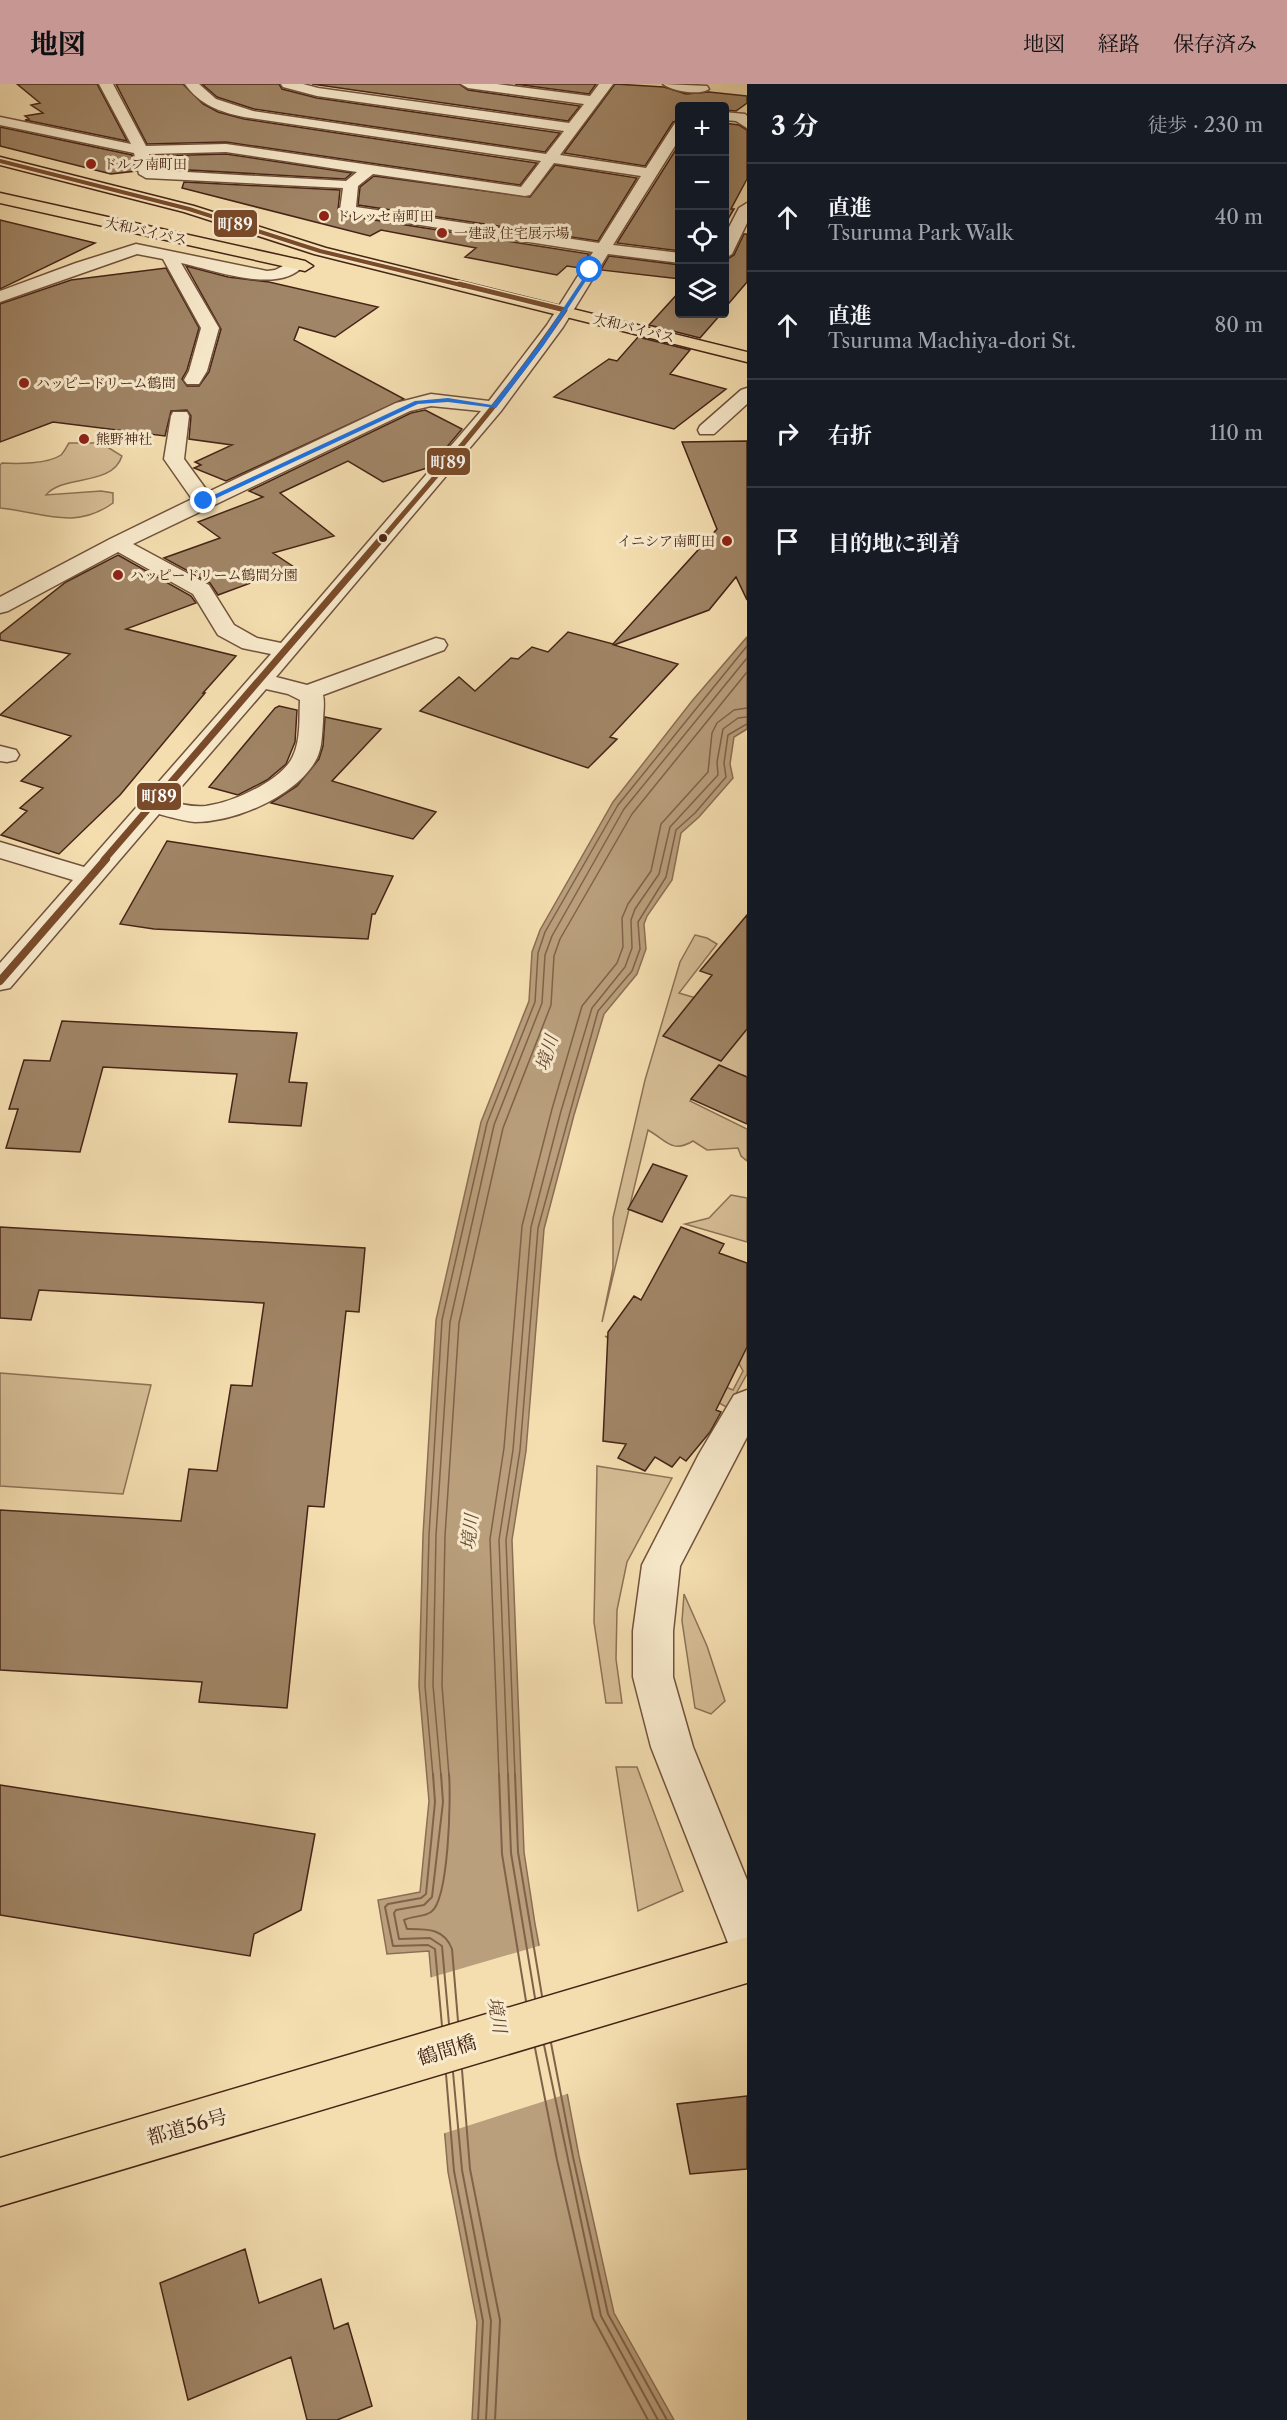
<!DOCTYPE html>
<html lang="ja">
<meta charset="utf-8">
<style>
:root{--surface:#171b24;--page:#20242c;--text:#f1f3f6;--muted:#9ea1a6;--line:#363941;--accent:#c59692}
body{margin:0;font-family:"Libre Caslon Text","Noto Serif JP",serif;background:var(--page);color:var(--text)}
.controls{position:absolute;right:18px;top:18px;display:grid;overflow:hidden;border-radius:6px;box-shadow:0 6px 24px #0002}
.controls button{width:54px;height:54px;display:grid;place-items:center;padding:0;border:0;border-bottom:2px solid var(--line);background:var(--surface);color:var(--text);font:30px sans-serif}
.stop{position:absolute;width:18px;height:18px;margin:-14px;border:4px solid #1a73e8;border-radius:50%;background:#fff}
.stop.end{background:#1a73e8;border-color:#fff;box-shadow:0 2px 6px #0008}
.list{margin:0;padding:0;list-style:none}
h2{display:flex;justify-content:space-between;align-items:center;height:78px;margin:0;padding:0 24px;font-size:26px}
h2 small{font-size:20px;font-weight:400;color:var(--muted)}
.list li{display:grid;grid-template-columns:39px 1fr auto;gap:18px;align-items:center;box-sizing:border-box;height:108px;padding:0 24px;border-top:2px solid var(--line)}
.list b{display:block;font-size:22px;white-space:nowrap}
.list p{margin:0;font-size:20px;white-space:nowrap;color:var(--muted)}
.list em{font-size:20px;font-style:normal;color:var(--muted)}
.icon{flex:none;width:33px;height:33px;fill:none;stroke:currentColor;stroke-width:2;stroke-linecap:round;stroke-linejoin:round}
.map{position:relative;flex:none;width:747px;height:2336px;overflow:hidden}
header{display:flex;align-items:center;gap:36px;box-sizing:border-box;height:84px;padding:0 30px;background:var(--accent);color:#111}
header strong{font-size:28px}
nav{display:flex;gap:33px;margin-inline-start:auto;font-size:21px}
main{display:flex}
aside{flex:1;background:var(--surface)}
.map>svg:first-child{display:block}
.green{fill:#d6be96;stroke:#8e7156;stroke-width:1.5}
.water{fill:#b99f7c;stroke:#8b6e53;stroke-width:1.5}
.pier{fill:#f4deb0}
.lines{fill:none;stroke-linecap:round;stroke-linejoin:round}
.shore-far1{stroke:#806249;stroke-width:1.5}
.shore{stroke:#806249;stroke-width:2}
.building{fill:#a08566;stroke:#462416;stroke-width:1.5}
.minor-casing{stroke:#72523c;stroke-width:3}
.major-casing{stroke:#462416;stroke-width:3}
.highway-casing{stroke:#462416;stroke-width:3}
.minor{fill:#f8eacc;fill-rule:evenodd}
.major{fill:#f4deb0;fill-rule:evenodd}
.highway{fill:#f4deb0;fill-rule:evenodd}
.bus-1-far3-casing{stroke:#f8eacc;stroke-width:6}
.bus-1-far2-casing{stroke:#f8eacc;stroke-width:8}
.bus-1-far1-casing{stroke:#f8eacc;stroke-width:10}
.bus-1-casing{stroke:#f8eacc;stroke-width:12}
.bus-1-far3{stroke:#7a4b2a;stroke-width:4}
.bus-1-far2{stroke:#7a4b2a;stroke-width:5}
.bus-1-far1{stroke:#7a4b2a;stroke-width:7}
.bus-1{stroke:#7a4b2a;stroke-width:8}
.route{fill:#1a73e8}
.poi-dot{fill:#8f2418;stroke:#f8eacc;stroke-width:2}
.bus-dot{fill:#462416;stroke:#f8eacc;stroke-width:2}
.labels{text-anchor:middle;dominant-baseline:central;stroke-width:6;stroke-linejoin:round;paint-order:stroke}
.far-poi-label{font-size:14px;fill:#462416;stroke:#f8eacc;text-anchor:start}
.far-street-label{font-size:14px;fill:#462416;stroke:#f8eacc}
.water-label{font-size:18px;font-style:italic;fill:#684935;stroke:#f8eacc}
.near-street-label{font-size:20px;fill:#462416;stroke:#f8eacc}
.line-badge{stroke:#f8eacc;stroke-width:2}
.badge-label{font-size:16px;text-anchor:middle;font-weight:bold;fill:#fff}
</style>
<header>
<strong>地図</strong>
<nav><a>地図</a><a>経路</a><a>保存済み</a></nav>
</header>
<main>
<div class="map">
<svg width="747" height="2336" viewBox="0 0 747 2336">
<rect width="100%" height="100%" fill="#f4deb0"/>
<filter id="stains"><feTurbulence type="fractalNoise" baseFrequency=".00333" numOctaves="4"/><feColorMatrix values="0 0 0 0 .2 0 0 0 0 .09 0 0 0 0 .02 0 0 0 .5 -.17"/></filter>
<radialGradient id="worn" r=".72"><stop offset=".6" stop-color="#630" stop-opacity="0"/><stop offset="1" stop-color="#630" stop-opacity=".3"/></radialGradient>
<path class="green" d="M69 359H101L122 372C112 403 63 390 46 411L101 407 113 409V419C74 447 42 428 0 424V381L2 379C17 380 48 380 61 371 64 368 67 362 69 359Z
M695 851 707 854 717 860 679 909 706 917 747 911V993L743 991 739 996 715 986 690 1017 747 1045V1077L741 1072 738 1064 707 1066 693 1057C672 1070 666 1056 648 1046L602 1238 613 1184V1134L645 996 680 878Z
M731 1111 747 1114V1158L685 1140 709 1134Z
M605 1252 688 1296 706 1295 733 1306 743 1287 736 1274 747 1259V1290L728 1324 616 1261Z
M0 1289 151 1301 123 1410 0 1402Z
M597 1382 672 1394 627 1478 617 1526 616 1575 622 1619H606L594 1538Z
M684 1510 707 1562 725 1617 711 1630 695 1624 682 1537Z
M616 1683H637L683 1807 638 1827Z"/>
<path class="water" d="M747 553V645L734 653 730 680 733 694 699 733 681 749 672 796 647 832 644 840 646 865 637 890 604 930 574 1031 544 1145 526 1367 512 1456 524 1768 535 1840 579 2072 614 2229 674 2336H472L477 2238 448 2088 429 1867 387 1870 378 1816 420 1808 429 1717 419 1602 423 1451 436 1236 481 1038 529 917 532 868 540 846 613 718 692 617Z"/>
<path class="pier" d="M542 1861 570 2009 442 2050 429 1894Z"/>
<g class="lines">
<path class="shore-far1" d="M433 1692 425 1602 429 1451 442 1236 487 1039 535 918 538 869 545 848 618 721 747 562
M441 1692 433 1601 436 1451 450 1238 494 1041 542 919 545 871 552 852 624 725 747 574
M449 1692 442 1601 445 1452 459 1239 503 1044 551 921 554 872 560 855 632 730 747 588
M499 1692 490 1455 504 1364 522 1142 552 1025 582 922 617 879 623 863 622 834 628 820 651 787 661 740 708 688 712 649 717 639 734 626 747 624
M508 1692 499 1456 513 1366 531 1143 561 1027 592 924 625 883 632 864 631 836 635 825 659 790 670 743 718 691 717 678 723 645 738 634 747 633
M515 1692 506 1456 520 1366 538 1144 598 927 632 887 640 865 638 838 666 793 676 746 695 729 726 693 724 679 728 651 747 640"/>
<path class="shore" d="M433 1690 435 1718 426 1810 421 1814 388 1820 385 1823 393 1862 428 1861 435 1865 442 1942
M441 1690 443 1718 432 1813 424 1821 396 1826 394 1829 399 1855 430 1854 442 1862 449 1940
M449 1690C451 1713 449 1816 431 1828 424 1833 412 1832 404 1836L407 1845C427 1845 444 1844 452 1865L458 1937
M499 1690 502 1770 526 1917
M508 1690 511 1769 535 1914
M515 1690 518 1768 542 1912
M551 1959 573 2073 608 2230 667 2336
M544 1961 601 2232 658 2336
M535 1964 557 2076 593 2234 648 2336
M462 1986 470 2085 500 2236 495 2336
M453 1988 462 2086 491 2237 486 2336
M446 1990 454 2087 483 2237 478 2336"/>
</g>
<path class="building" d="M17 0H97L127 57 25 36 29 35 25 32 43 29 31 21 40 19Z
M116 0H183L203 20 218 28 244 35 537 79 520 101 226 58 147 60Z
M202 0H279L282 5 317 14 560 49 545 68 254 25 217 13Z
M312 0H459L468 6 580 22 568 37Z
M515 0H596L589 10Z
M615 0 664 3 686 10 709 8 747 12V19L736 27 724 26V22H680V36L673 38 645 82 564 69Z
M724 39 739 41 747 46V95L731 125H734L724 142Z
M0 43 132 71 136 87 111 90 0 62Z
M680 59V167L617 159Z
M226 70 352 89 345 95 154 84 152 72Z
M555 81 637 94 598 157 358 121 360 103 374 92 530 113Z
M184 98 340 106 338 126 343 131 589 170 580 184 567 182 557 191 465 173 476 164 381 146 370 152 182 104Z
M0 136 95 159 0 205Z
M744 150H747V198L724 225V177L734 171Z
M609 172 680 181V195L601 186Z
M186 182 228 193 269 198 378 223 335 253 299 243 294 256 404 315 226 397 194 384 201 381 195 378 232 361 189 355 191 332 187 326 171 327 165 352 53 338 0 358V220L71 196 166 184 199 244 187 286 182 295 187 302H199L209 288 221 245Z
M680 207V230H721L700 254 649 241Z
M638 253 690 266 670 290 726 305 674 345 554 313 609 275 617 277Z
M425 326 462 345 430 383 383 398 348 377 280 409 334 452 273 469 294 483 218 511 210 499 164 474 220 454 198 438 263 413 249 407 411 329Z
M747 357V516L736 493 709 526 614 561 678 580 610 653 617 655 588 684 420 627 459 593 475 607 511 574 518 575 532 563 548 568 568 548 613 560 717 445 682 358Z
M118 471 191 512 196 519 126 545 236 572 203 609H205L120 711 59 770 1 751 27 727 20 724 43 704 21 697 71 652 0 631 70 570 0 556V550L66 498Z
M279 622 297 626 295 658 286 680 267 696 238 711 209 703 275 624Z
M325 633 381 645 332 697 436 728 413 755 271 719 297 702 319 675 323 662Z
M167 757 393 792 375 830H372L368 855 154 845 120 840Z
M747 831V945L721 977 663 952 712 891 700 887Z
M62 937 297 949 289 998 307 999 301 1042 229 1038 237 990 103 983 80 1068 6 1064 18 1025H9L24 976 50 977Z
M719 981 747 993V1040L691 1015Z
M653 1080 687 1092 662 1138 628 1125Z
M0 1143 365 1164 359 1228 346 1227 324 1423 308 1422 287 1624 199 1618 202 1598 0 1586V1426L181 1437 189 1385 217 1387 231 1301 252 1302 264 1219 39 1206 31 1236 0 1234Z
M681 1143 724 1160 719 1169 747 1179V1263L716 1326 721 1328 710 1348 686 1377 680 1373 672 1383 655 1373 645 1387 618 1374 626 1360 603 1357 608 1248 634 1212 641 1216Z
M0 1701 315 1750 301 1826 254 1850 250 1872 0 1831Z
M747 2012V2085L690 2090 677 2020Z
M245 2165 259 2219 321 2195 334 2245 348 2239 372 2322 337 2336H307L291 2273 188 2316 160 2199Z"/>
<g class="lines">
<g class="minor-casing">
<path id="minor" d="M99 0H113L146 62 226 60 521 103 541 77 244 33C220 28 200 21 185 0H199L216 15 253 27 546 70 564 47 317 12 283 3 281 0H303L318 4 569 39 584 20 468 4 461 0H497L590 12 599 0H613L560 71 646 84 675 39 680 38V54L613 161 680 169V179L608 170 563 243 501 327 276 593 307 601 436 554 444 556 447 561 444 566 323 611C325 619 323 630 323 638 322 650 322 664 317 674 298 712 235 738 195 738 183 737 170 733 159 730L10 904 0 906V879L73 796 0 774V758L84 783 271 570 242 564 218 551 193 510 118 468 8 527 0 529V513L110 455 192 415 164 375 171 332 173 328H187L189 332 184 375 208 408 396 319 431 310 489 317 547 241 593 168 343 129 340 126 343 104 146 94 139 90 134 69 0 41V33L131 60ZM226 68 357 88 346 97 152 86 149 70ZM554 79 641 92 599 159 356 123 358 102 373 90 525 112 530 111ZM431 322 481 327 281 559 257 554 234 541 209 501 133 460 410 327ZM266 605 288 610 300 616C299 634 301 655 293 672 283 696 232 719 206 722 193 723 182 721 169 717Z
M663 0 707 2 709 5C700 12 672 7 663 0Z
M724 28 745 30 747 32V44L736 37 724 36Z
M747 119V139L732 170 724 175V153L739 124Z
M136 160 267 187 275 186 297 175 305 180C281 212 214 186 181 179L219 244 207 287 199 300H187L184 296 189 287 201 244 163 175 137 170 0 218V207L76 179Z
M747 304V320L714 350H700L698 346 700 342 741 306Z
M0 662 16 666 19 671 16 676 7 678 0 677Z
M747 1306V1353L680 1482 673 1547V1593L693 1663 747 1796V1873L731 1867 725 1851 651 1663 633 1593V1547L642 1481 699 1370 734 1311Z"/>
</g>
<g class="major-casing">
<path id="major" d="M747 1853V1899L0 2122V2074Z"/>
</g>
<g class="highway-casing">
<path id="highway" d="M0 73 194 122 326 164 747 268V278L314 170 184 128 0 81Z
M0 109 305 177 313 182 305 187 0 119Z"/>
</g>
<use href="#minor" class="minor"/>
<use href="#major" class="major"/>
<use href="#highway" class="highway"/>
<g class="bus-1-far3-casing">
<path id="bus-1-far3" d="M0 77 189 125 320 167 465 202"/>
</g>
<g class="bus-1-far2-casing">
<path id="bus-1-far2" d="M381 456C445 382 510 307 565 226L459 200"/>
</g>
<g class="bus-1-far1-casing">
<path id="bus-1-far1" d="M104 776 382 454"/>
</g>
<g class="bus-1-casing">
<path id="bus-1" d="M0 897 106 775"/>
</g>
<use href="#bus-1-far3" class="bus-1-far3"/>
<use href="#bus-1-far2" class="bus-1-far2"/>
<use href="#bus-1-far1" class="bus-1-far1"/>
<use href="#bus-1" class="bus-1"/>
</g>
<path class="route" d="M590 184 593 186 544 261 496 324 448 318 418 320 206 419 201 417 415 317 448 314 492 321 540 259Z"/>
<g class="poi-dot">
<circle cx="91" cy="80" r="6"/>
<circle cx="324" cy="132" r="6"/>
<circle cx="442" cy="149" r="6"/>
<circle cx="24" cy="299" r="6"/>
<circle cx="84" cy="355" r="6"/>
<circle cx="727" cy="457" r="6"/>
<circle cx="118" cy="491" r="6"/>
</g>
<circle class="bus-dot" cx="383" cy="454" r="5"/>
<g class="labels">
<g class="far-poi-label">
<text x="103" y="80">ドルフ南町田</text>
<text x="336" y="132">ドレッセ南町田</text>
<text x="454" y="149">一建設 住宅展示場</text>
<text x="36" y="299">ハッピードリーム鶴間</text>
<text x="96" y="355">熊野神社</text>
<text x="715" y="457" text-anchor="end">イニシア南町田</text>
<text x="130" y="491">ハッピードリーム鶴間分園</text>
</g>
<g class="far-street-label">
<text transform="translate(146 147) rotate(12)">大和バイパス</text>
<text transform="translate(634 244) rotate(14)">大和バイパス</text>
</g>
<g class="water-label">
<text transform="translate(547 969) rotate(-73)">境川</text>
<text transform="translate(470 1448) rotate(-84)">境川</text>
<text transform="translate(497 1931) rotate(80)">境川</text>
</g>
<g class="near-street-label">
<text transform="translate(447 1966) rotate(-17)">鶴間橋</text>
<text transform="translate(187 2043) rotate(-16)">都道56号</text>
</g>
</g>
<g class="line-badge">
<rect x="213" y="125" width="45" height="29" rx="6" fill="#7a4b2a"/>
<rect x="426" y="363" width="45" height="29" rx="6" fill="#7a4b2a"/>
<rect x="136" y="698" width="46" height="29" rx="6" fill="#7a4b2a"/>
</g>
<g class="badge-label">
<text x="235" y="146">町89</text>
<text x="448" y="384">町89</text>
<text x="159" y="718">町89</text>
</g>
<rect width="100%" height="100%" filter="url(#stains)"/>
<rect width="100%" height="100%" fill="url(#worn)"/>
</svg>
<div class="controls">
<button>+</button>
<button>−</button>
<button><svg class="icon" aria-label="locate" viewBox="0 0 24 24"><circle cx="12" cy="12" r="6"/><path d="M12 2v4M12 18v4M2 12h4M18 12h4"/></svg></button>
<button><svg class="icon" aria-label="layers" viewBox="0 0 24 24"><path d="M12 4l9 5-9 5-9-5zM3 14l9 5 9-5"/></svg></button>
</div>
<div class="stop" style="left:590px;top:186px"></div>
<div class="stop end" style="left:204px;top:417px"></div>
</div>
<aside>
<h2>3 分<small>徒歩 · 230 m</small></h2>
<ul class="list">
<li><svg class="icon" aria-label="ahead" viewBox="0 0 24 24"><path d="M12 20V5M6 11l6-6 6 6"/></svg><div><b>直進</b><p>Tsuruma Park Walk</p></div><em>40 m</em></li>
<li><svg class="icon" aria-label="ahead" viewBox="0 0 24 24"><path d="M12 20V5M6 11l6-6 6 6"/></svg><div><b>直進</b><p>Tsuruma Machiya-dori St.</p></div><em>80 m</em></li>
<li><svg class="icon" aria-label="right" viewBox="0 0 24 24"><path d="M7 20v-9h11M14 6l5 5-5 5"/></svg><div><b>右折</b></div><em>110 m</em></li>
<li><svg class="icon" aria-label="arrive" viewBox="0 0 24 24"><path d="M6 21V4h12l-3 4 3 4H6"/></svg><div><b>目的地に到着</b></div></li>
</ul>
</aside>
</main>
